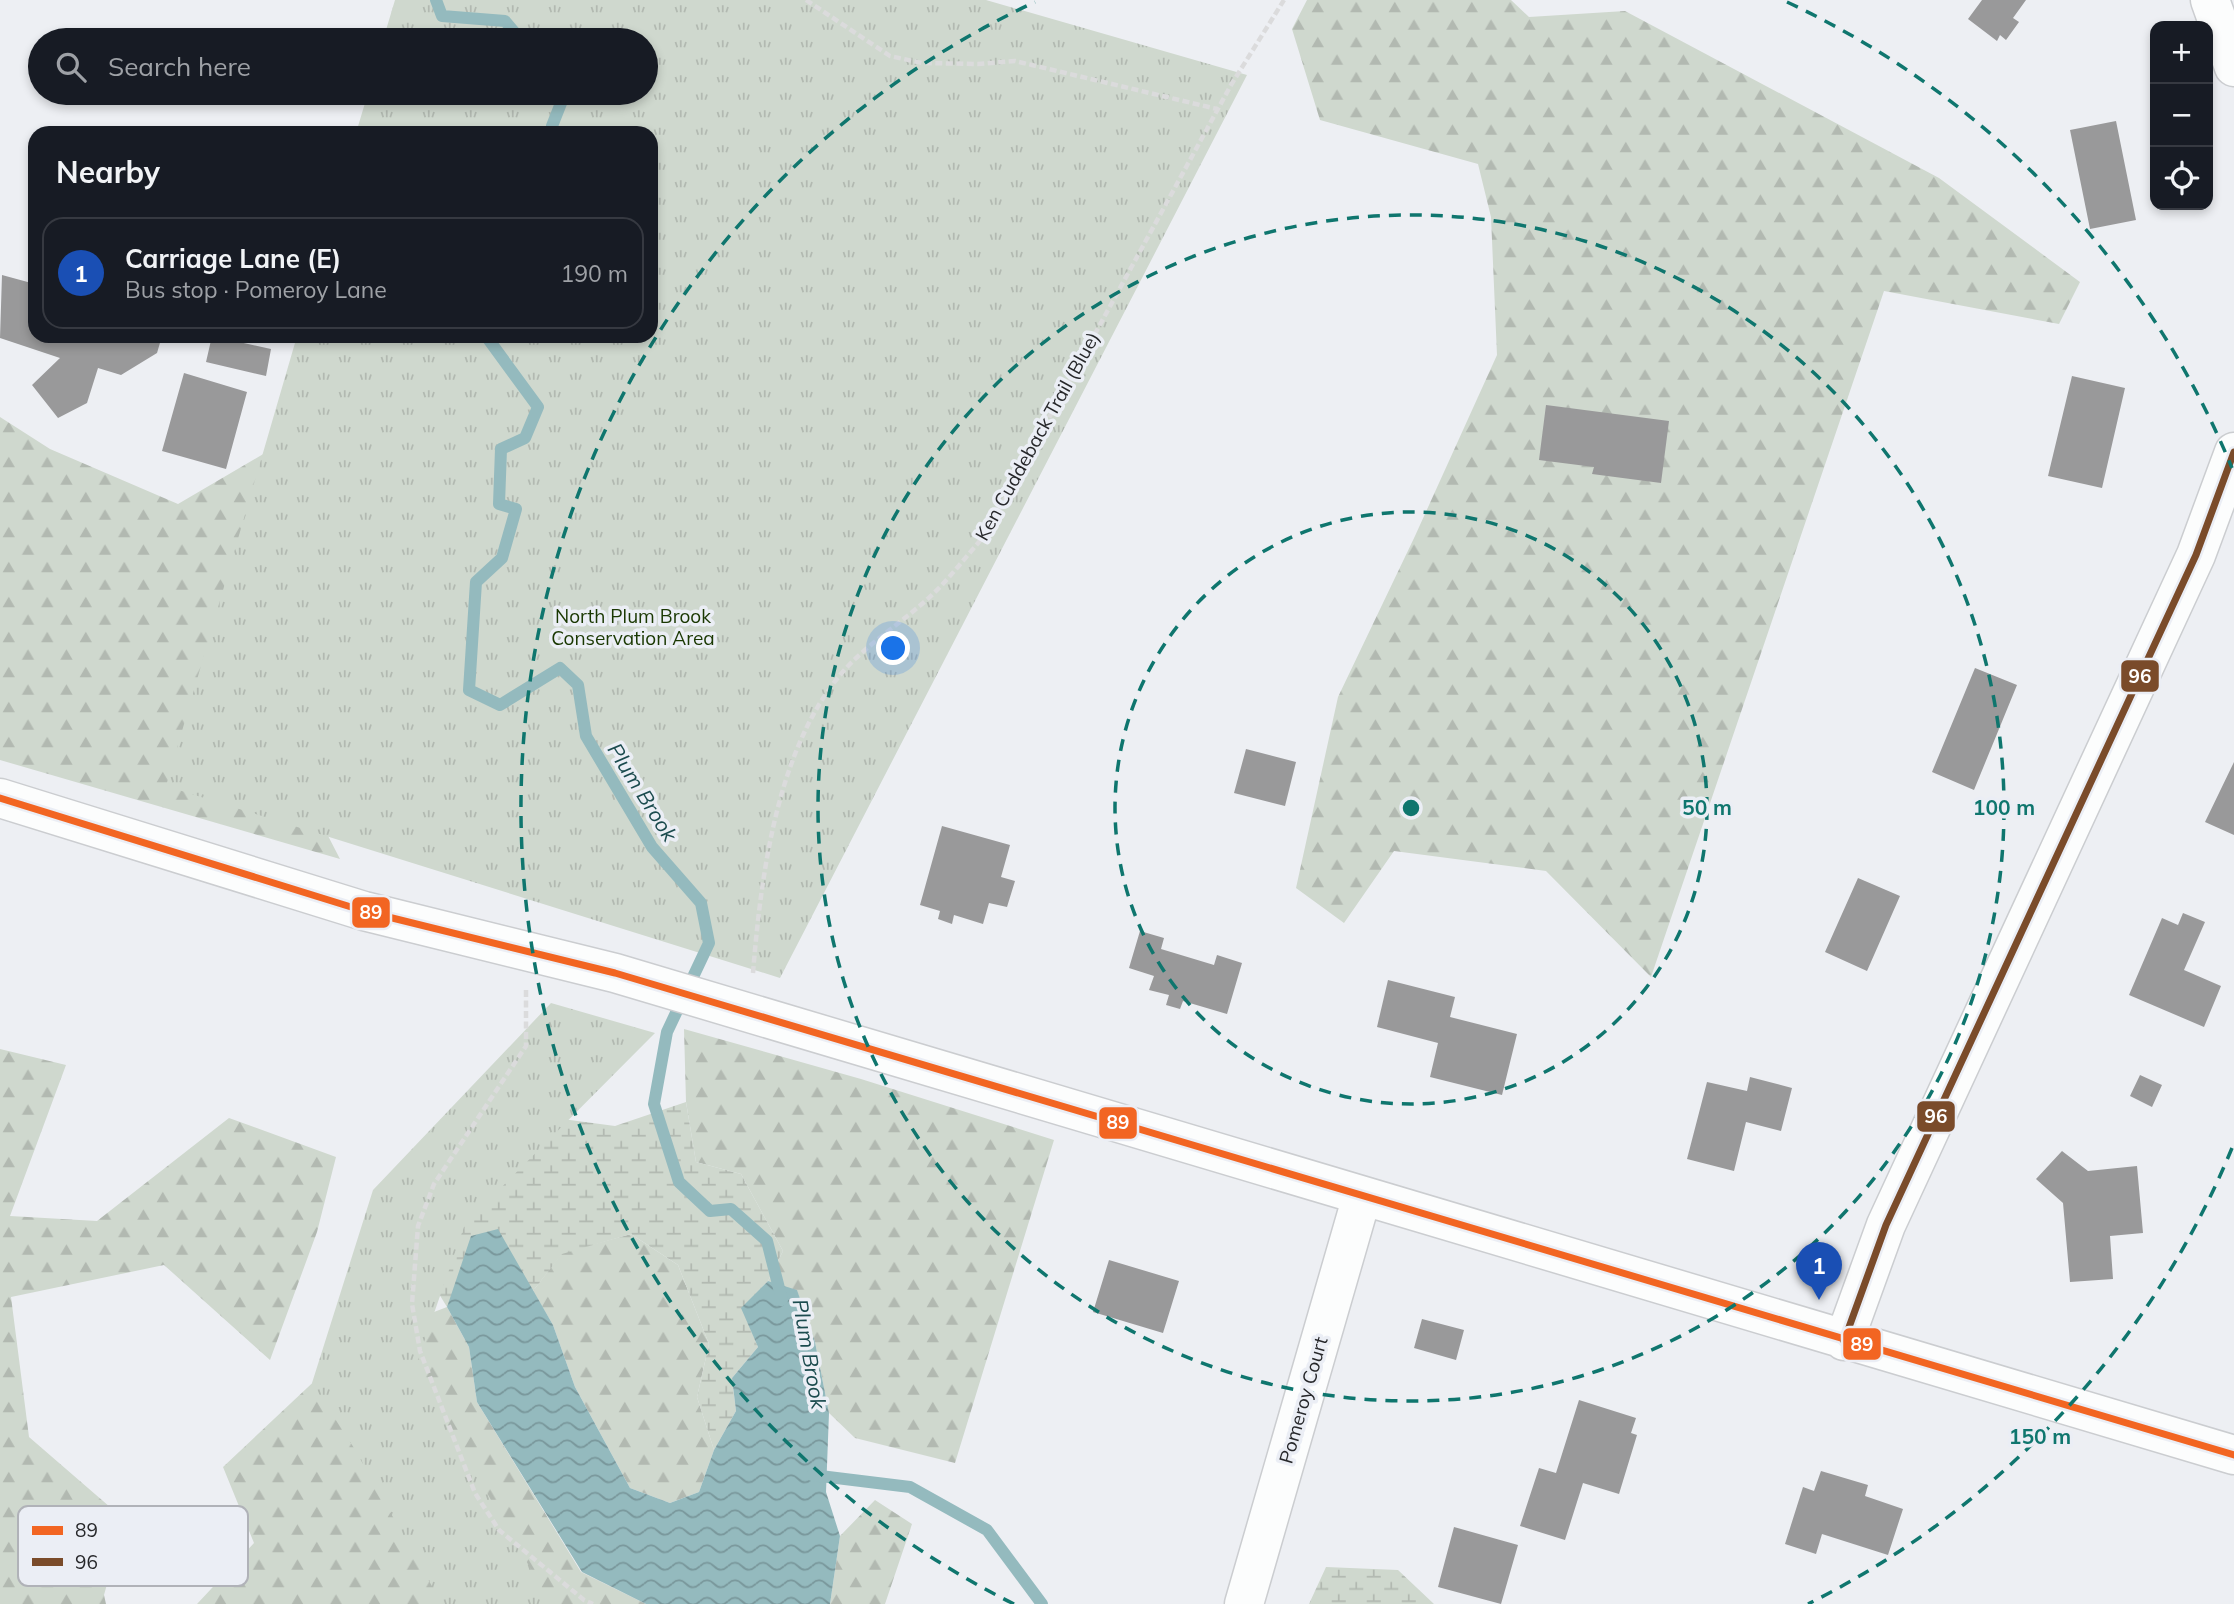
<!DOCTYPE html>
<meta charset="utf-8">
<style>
:root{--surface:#171b24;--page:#20242c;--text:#f1f3f6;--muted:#9ea1a6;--line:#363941;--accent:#ea580c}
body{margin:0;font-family:Mulish,sans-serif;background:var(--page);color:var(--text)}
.controls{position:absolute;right:21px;top:21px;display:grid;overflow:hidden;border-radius:14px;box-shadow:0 4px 10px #0003}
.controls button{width:63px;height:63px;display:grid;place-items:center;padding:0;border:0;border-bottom:2px solid var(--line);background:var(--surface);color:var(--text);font:35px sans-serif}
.you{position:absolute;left:894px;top:649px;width:24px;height:24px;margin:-18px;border:5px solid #fff;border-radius:50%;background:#1a73e8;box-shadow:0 0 0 10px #1a73e833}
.badge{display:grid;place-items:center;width:46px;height:46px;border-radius:50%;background:var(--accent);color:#fff;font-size:23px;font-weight:700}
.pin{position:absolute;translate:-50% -58px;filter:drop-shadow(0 2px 4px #0008)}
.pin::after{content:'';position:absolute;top:37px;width:24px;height:21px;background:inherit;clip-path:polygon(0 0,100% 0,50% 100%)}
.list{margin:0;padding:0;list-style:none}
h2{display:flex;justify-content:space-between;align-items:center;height:91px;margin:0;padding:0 28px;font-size:30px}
h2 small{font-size:23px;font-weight:400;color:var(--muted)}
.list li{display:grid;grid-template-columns:46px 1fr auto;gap:21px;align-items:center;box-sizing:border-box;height:112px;margin:0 14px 14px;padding:0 14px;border:2px solid var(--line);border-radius:21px}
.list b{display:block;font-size:26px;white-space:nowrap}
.list p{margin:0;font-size:23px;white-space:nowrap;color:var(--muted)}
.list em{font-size:23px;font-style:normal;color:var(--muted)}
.icon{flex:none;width:38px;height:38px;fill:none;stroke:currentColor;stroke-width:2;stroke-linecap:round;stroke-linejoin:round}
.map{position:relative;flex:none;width:2234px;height:1604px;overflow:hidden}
.search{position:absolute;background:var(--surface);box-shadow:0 4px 10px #0003;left:28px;top:28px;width:630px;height:77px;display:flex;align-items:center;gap:18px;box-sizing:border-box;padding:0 24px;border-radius:38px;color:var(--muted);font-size:26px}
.panel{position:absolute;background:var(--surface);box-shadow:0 4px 10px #0003;left:28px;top:126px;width:630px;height:217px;border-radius:21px}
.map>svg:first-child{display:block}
.forest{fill:url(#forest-firs)}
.wetland{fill:url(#wetland-marsh)}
.park{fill:url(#park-tufts)}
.water{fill:url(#water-waves)}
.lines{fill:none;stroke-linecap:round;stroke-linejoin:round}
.stream{stroke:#94babe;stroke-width:12}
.building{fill:#99999a}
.minor-casing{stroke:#cbcdd0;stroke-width:41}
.path{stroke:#dbdbdc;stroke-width:4.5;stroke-dasharray:7 3.5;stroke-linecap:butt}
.minor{stroke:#fcfdfd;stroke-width:38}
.bus-1-casing{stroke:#ebeef5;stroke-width:12}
.bus-2-casing{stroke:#ebeef5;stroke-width:12}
.bus-1{stroke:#f26522;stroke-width:7}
.bus-2{stroke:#7a4b2a;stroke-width:7}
.ring{fill:none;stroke:#0f766e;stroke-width:3.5;stroke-dasharray:12 9}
.labels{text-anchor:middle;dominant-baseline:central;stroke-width:7;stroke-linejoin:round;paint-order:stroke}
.street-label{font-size:19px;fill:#26272a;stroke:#ebeef5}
.park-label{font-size:19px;fill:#1a3802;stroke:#ebeef5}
.water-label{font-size:21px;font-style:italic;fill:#1b4b4e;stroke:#ebeef5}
.key{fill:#ebeef5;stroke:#b0b2b8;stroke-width:2}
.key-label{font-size:19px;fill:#26272a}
.centre{fill:#0f766e;stroke:#ebeef5;stroke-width:3.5}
.ring-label{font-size:21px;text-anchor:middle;font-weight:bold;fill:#0f766e;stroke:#ebeef5;stroke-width:7;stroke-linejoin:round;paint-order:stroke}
.line-badge{stroke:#ebeef5;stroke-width:2.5}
.badge-label{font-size:19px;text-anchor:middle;font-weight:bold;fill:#fff}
</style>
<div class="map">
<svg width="2234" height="1604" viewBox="0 0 2234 1604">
<defs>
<pattern id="forest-firs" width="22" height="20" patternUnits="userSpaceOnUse" patternTransform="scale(1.75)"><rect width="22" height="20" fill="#cfd8ce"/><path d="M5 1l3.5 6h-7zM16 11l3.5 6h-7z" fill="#b2b9b1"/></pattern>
<pattern id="wetland-marsh" width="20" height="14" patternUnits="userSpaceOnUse" patternTransform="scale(1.75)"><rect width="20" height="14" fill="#cfd8ce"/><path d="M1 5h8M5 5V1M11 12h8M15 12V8" fill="none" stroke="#b2b9b1"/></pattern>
<pattern id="park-tufts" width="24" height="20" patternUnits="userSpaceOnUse" patternTransform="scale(1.75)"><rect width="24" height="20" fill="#cfd8ce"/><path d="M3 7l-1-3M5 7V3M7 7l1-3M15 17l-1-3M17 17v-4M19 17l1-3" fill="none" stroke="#b2b9b1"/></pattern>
<pattern id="water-waves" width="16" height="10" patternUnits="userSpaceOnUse" patternTransform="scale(1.75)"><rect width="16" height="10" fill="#94babe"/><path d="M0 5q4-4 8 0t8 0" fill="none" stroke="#79979b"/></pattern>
</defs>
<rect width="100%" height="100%" fill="#edeff3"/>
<path class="forest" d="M1307 0H1511L1529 17 1625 11 1939 178 2080 282 2059 324 1884 291 1651 977 1546 871 1394 851 1344 923 1296 888 1338 697 1415 536 1497 355 1491 217 1478 164 1320 120 1292 29Z
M333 413 279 741 340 859 0 760V417L50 449 178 504Z
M684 1029 861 1079 1054 1140 955 1463 855 1438 829 1413 815 1342 797 1291 768 1281 783 1251 741 1174 696 1162 686 1102Z
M0 1049 66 1065 10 1216 97 1221 229 1118 336 1157 317 1232 270 1360 164 1265 11 1297 29 1437 125 1520 104 1595 106 1604H0Z
M631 1234 678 1265 709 1344 697 1397 714 1450 699 1492 670 1503 630 1488 575 1387 553 1325 533 1291 562 1253Z
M447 1307 469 1347 477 1402 581 1572 646 1604H197L254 1543 223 1467 356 1342Z
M875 1500 912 1524 885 1604H830L840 1536Z"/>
<path class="wetland" d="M686 1102 696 1162 741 1174 783 1251 768 1281 742 1308 758 1347 732 1378 736 1411 714 1450 697 1397 709 1344 678 1265 631 1234 562 1254 533 1291 447 1307 428 1276 525 1114 615 1126Z
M1326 1567 1398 1570 1434 1604H1309Z"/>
<path class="park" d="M395 0H986L1247 75 780 978 166 786 297 336H651V133H356L368 93H646V40H383Z
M551 1003 655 1033 465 1224 415 1368 551 1604H442L354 1448 312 1383 373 1190Z"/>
<path class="water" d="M498 1229 553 1325 575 1387 630 1488 670 1503 699 1492 714 1450 736 1411 732 1378 758 1347 741 1308 768 1281 797 1290 815 1342 829 1413 826 1492 840 1536 830 1604H646L582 1572 477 1402 469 1347 447 1307 471 1236Z"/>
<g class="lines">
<path class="stream" d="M436 0 442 16 505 21 521 40
M554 133 552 126 565 93
M486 336 538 407 525 438 501 449 499 504 516 509 502 558 476 582 469 690 500 705 560 668 578 685 586 736 652 847 701 903 709 943 667 1032 654 1104 679 1182 710 1211 731 1209 767 1241 782 1300
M812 1475 910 1487 987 1530 1042 1604"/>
</g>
<path class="building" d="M1982 0H2026L2013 18 2019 22 2006 40 2000 35 1997 41 1968 19Z
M2116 121 2136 220 2090 229 2070 130Z
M2 275 35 284V336H162L157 353 121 375 98 368 87 403 58 418 32 385 60 358 0 338Z
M212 336 271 349 266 376 206 362Z
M184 373 247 392 226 469 162 451Z
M2072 376 2125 388 2102 488 2048 476Z
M1546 405 1669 421 1661 483 1592 474 1594 467 1539 460Z
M1975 668 2017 685 1974 790 1932 772Z
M1246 749 1296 762 1285 806 1234 793Z
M2234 762V835L2205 822Z
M942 826 1010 845 1001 877 1015 881 1007 907 989 903 983 924 954 915 952 924 938 919 940 911 920 905Z
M1858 878 1900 896 1867 971 1825 952Z
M2183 913 2205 922 2184 970 2221 986 2204 1027 2129 995 2162 918 2178 925Z
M1140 931 1164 938 1161 949 1214 965 1217 955 1242 963 1227 1014 1183 1001 1180 1009 1166 1005 1169 995 1149 990 1154 976 1129 968Z
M1388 980 1455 997 1450 1017 1517 1034 1502 1095 1430 1077 1438 1043 1377 1027Z
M2140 1075 2162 1085 2152 1107 2130 1096Z
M1750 1077 1792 1088 1781 1131 1746 1122 1734 1171 1687 1159 1707 1082 1747 1091Z
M2062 1151 2088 1171 2137 1166 2143 1233 2110 1236 2113 1279 2070 1282 2063 1203 2036 1179Z
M1109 1260 1179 1281 1163 1333 1093 1312Z
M1422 1319 1464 1330 1456 1360 1414 1348Z
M1579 1400 1636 1418 1631 1433 1637 1435 1619 1494 1583 1483 1565 1540 1520 1526 1539 1468 1556 1473Z
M1821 1471 1868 1485 1865 1496 1903 1509 1888 1555 1822 1534 1816 1554 1785 1544 1803 1487 1814 1491Z
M1454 1527 1518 1545 1501 1604 1438 1587Z"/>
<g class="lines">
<g class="minor-casing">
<path id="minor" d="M2210 0 2234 67
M0 798 364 911 615 973 2234 1455
M1844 1341 1886 1225 2196 555 2234 452
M1244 1604 1362 1196"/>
</g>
<path class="path" d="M806 0 890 56 922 63 978 64 1015 61 1217 109
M753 973C761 874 778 737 851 663 878 636 913 615 940 587 956 570 970 552 985 535L1231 85 1284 0
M526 990V1046L434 1184 418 1226 412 1304 420 1351 475 1493 499 1530 584 1600 593 1604"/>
<use href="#minor" class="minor"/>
<g class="bus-1-casing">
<path id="bus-1" d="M0 798 364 911 615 973 2234 1455"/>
</g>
<g class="bus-2-casing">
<path id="bus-2" d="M1844 1341 1886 1225 2196 555 2234 452"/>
</g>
<use href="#bus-1" class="bus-1"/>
<use href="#bus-2" class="bus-2"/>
</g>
<g class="ring">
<circle cx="1411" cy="808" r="296"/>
<circle cx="1411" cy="808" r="593"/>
<path d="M2232 1148A889 889 0 0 1 1808 1604M1014 1604A889 889 0 0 1 1035 2M1787 2A889 889 0 0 1 2232 468"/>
</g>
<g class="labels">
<g class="street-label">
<text transform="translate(1037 436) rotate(-61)">Ken Cuddeback Trail (Blue)</text>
<text transform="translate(1303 1400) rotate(-74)">Pomeroy Court</text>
</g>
<g class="park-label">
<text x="633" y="616">North Plum Brook<tspan x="633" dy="22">Conservation Area</tspan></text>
</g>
<g class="water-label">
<text transform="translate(643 792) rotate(58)">Plum Brook</text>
<text transform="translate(810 1354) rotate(80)">Plum Brook</text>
</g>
</g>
<rect x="18" y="1506" width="230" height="80" rx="10" class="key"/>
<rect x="32" y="1526" width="31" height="9" fill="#f26522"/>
<rect x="32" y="1558" width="31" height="8" fill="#7a4b2a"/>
<g class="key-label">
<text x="75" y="1537">89</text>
<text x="75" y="1569">96</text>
</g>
<circle cx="1411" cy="808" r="10" class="centre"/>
<g class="ring-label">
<text x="1707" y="815">50 m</text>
<text x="2004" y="815">100 m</text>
<text x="2040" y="1444">150 m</text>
</g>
<g class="line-badge">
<rect x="2120" y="659" width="40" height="34" rx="7" fill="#7a4b2a"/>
<rect x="351" y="896" width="40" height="33" rx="7" fill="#f26522"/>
<rect x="1916" y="1100" width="40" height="33" rx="7" fill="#7a4b2a"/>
<rect x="1098" y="1106" width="40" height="34" rx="7" fill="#f26522"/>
<rect x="1842" y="1327" width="40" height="34" rx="7" fill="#f26522"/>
</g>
<g class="badge-label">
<text x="2140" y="683">96</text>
<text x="371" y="919">89</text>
<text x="1936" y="1123">96</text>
<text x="1118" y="1129">89</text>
<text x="1862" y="1351">89</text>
</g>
</svg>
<div class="controls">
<button>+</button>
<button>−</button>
<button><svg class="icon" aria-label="locate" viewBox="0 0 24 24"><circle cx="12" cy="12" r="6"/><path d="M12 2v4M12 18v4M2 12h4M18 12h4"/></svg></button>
</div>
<div class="you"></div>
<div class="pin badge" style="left:1819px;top:1300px;background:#1a4fb4">1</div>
<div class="search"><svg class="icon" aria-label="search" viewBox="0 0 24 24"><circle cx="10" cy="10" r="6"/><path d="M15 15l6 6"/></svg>Search here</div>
<section class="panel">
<h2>Nearby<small></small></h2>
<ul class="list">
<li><span class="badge" style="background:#1a4fb4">1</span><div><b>Carriage Lane (E)</b><p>Bus stop · Pomeroy Lane</p></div><em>190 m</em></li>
</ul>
</section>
</div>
